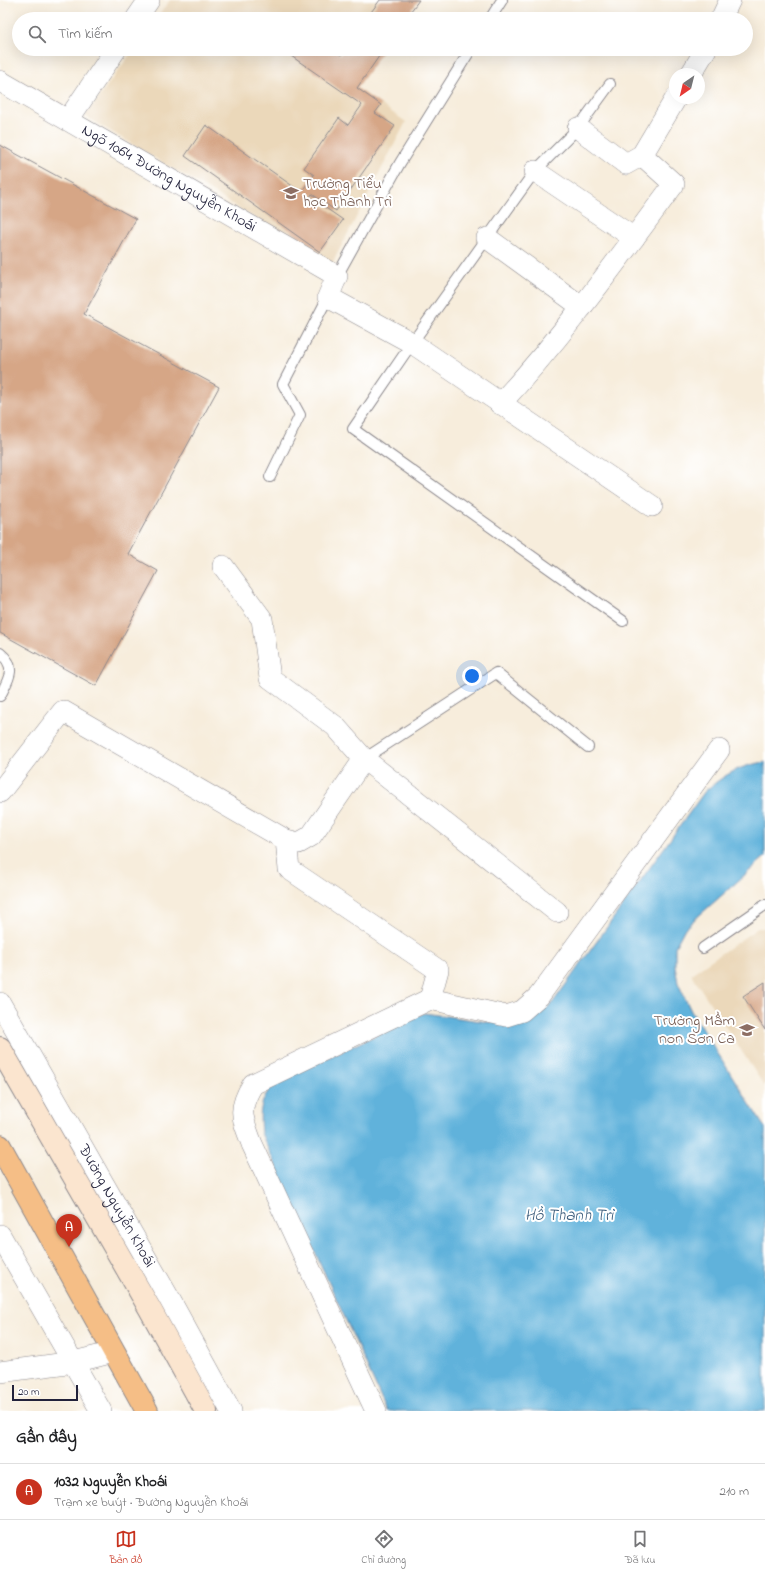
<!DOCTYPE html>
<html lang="vi">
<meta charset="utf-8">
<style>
:root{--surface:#fff;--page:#f2f2f2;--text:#202124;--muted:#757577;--line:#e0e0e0;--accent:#c8321e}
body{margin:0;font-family:"Indie Flower",sans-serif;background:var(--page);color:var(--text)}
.compass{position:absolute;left:669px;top:68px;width:36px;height:36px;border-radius:50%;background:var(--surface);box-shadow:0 4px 16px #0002;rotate:215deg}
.scale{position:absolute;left:12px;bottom:10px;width:66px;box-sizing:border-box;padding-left:4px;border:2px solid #22223b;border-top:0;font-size:11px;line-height:14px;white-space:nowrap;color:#22223b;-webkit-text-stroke:3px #fff;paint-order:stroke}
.you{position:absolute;left:472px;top:676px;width:14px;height:14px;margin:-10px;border:3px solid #fff;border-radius:50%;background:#1a73e8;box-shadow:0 0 0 6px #1a73e833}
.badge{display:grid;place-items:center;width:26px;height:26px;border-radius:50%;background:var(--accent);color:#fff;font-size:13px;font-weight:700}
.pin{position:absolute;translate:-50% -33px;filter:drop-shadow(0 1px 2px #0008)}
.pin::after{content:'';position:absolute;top:21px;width:14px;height:12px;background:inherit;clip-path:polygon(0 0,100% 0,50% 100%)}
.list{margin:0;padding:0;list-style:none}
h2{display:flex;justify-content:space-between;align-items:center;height:52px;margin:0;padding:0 16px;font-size:17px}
h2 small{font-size:13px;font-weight:400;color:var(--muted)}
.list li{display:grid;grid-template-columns:26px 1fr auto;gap:12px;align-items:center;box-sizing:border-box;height:56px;padding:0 16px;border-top:1px solid var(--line)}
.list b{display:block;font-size:15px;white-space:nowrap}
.list p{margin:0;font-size:13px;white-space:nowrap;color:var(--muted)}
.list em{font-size:13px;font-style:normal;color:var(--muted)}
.icon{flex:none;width:22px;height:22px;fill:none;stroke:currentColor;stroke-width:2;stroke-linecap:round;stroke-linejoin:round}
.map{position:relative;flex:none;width:765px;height:1411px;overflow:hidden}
.search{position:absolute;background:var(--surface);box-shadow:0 4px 16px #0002;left:12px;right:12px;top:12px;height:44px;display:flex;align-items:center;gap:10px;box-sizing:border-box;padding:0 14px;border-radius:22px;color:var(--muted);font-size:15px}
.sheet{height:108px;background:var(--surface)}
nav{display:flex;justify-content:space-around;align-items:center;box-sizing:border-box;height:56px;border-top:1px solid var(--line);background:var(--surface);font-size:11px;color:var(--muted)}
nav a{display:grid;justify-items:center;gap:2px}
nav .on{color:var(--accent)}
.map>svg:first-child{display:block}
.built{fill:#ebd8ba}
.water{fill:#60b2db;stroke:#416a8b}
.building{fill:#d6a686}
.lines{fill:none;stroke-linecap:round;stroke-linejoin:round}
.lane-casing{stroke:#8c888c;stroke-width:12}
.street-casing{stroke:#8c888c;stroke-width:22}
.secondary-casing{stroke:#8c888c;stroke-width:24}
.primary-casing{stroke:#8c888c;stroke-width:24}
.lane{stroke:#fff;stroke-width:10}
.street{stroke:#fff;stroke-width:21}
.secondary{stroke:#fbe5cf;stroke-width:22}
.primary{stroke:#f5be86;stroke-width:22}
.labels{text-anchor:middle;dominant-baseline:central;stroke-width:4;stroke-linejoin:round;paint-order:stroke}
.street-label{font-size:16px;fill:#22223b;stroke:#fff}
.education-label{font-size:16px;fill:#785e54;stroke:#fff;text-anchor:start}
.water-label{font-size:17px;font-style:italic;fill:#3b5c7b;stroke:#fff}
</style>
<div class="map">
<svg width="765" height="1411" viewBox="0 0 765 1411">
<rect width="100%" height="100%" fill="#fff"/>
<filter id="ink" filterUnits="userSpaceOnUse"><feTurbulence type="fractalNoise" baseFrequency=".025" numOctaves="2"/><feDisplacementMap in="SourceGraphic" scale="8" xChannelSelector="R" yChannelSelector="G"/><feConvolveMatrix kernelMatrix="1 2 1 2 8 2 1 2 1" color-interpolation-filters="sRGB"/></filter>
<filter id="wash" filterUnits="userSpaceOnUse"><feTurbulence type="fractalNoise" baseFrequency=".012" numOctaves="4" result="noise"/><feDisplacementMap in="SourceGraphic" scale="16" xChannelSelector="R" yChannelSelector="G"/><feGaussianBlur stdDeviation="0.9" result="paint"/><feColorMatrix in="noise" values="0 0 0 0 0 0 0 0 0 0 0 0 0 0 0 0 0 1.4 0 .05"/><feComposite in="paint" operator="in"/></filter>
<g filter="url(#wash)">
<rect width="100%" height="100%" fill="#f7eddc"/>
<path class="built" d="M170 0H419L405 19H156Z
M134 49H384L357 88 406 122 332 264 85 116Z
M758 928H765V1087L691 974Z"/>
<path class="water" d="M765 762V857L685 928 675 947V966L678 983 691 1011 765 1128V1411H387L261 1133C259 1110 260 1100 275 1082L424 1013 488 1022 521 1024 551 1005 705 791C726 774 738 766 765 762Z"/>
<g id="blocks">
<path class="building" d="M380 0H419L405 19H366Z
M281 49H332L341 55 345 49H384L357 88 381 105 375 113 395 126 336 211 312 194 310 197 343 220 320 252 185 156 206 125 301 192 314 175 304 168 339 118 348 125 362 105Z
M0 145 136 219 84 314 219 387 128 554 158 571 96 686 0 633Z
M765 982V1030L743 996Z"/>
</g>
</g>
<g filter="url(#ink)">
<use href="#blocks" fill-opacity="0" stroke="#8c888c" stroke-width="1"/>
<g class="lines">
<g class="lane-casing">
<path id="lane" d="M490 19 502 0
M610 84 578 128 535 171 412 343 353 429 623 621
M337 276 400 163 471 49
M270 477 300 415 283 384 328 297
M0 653C18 667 8 680 0 696
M364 759 496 673 588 747
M703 948 765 905"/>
</g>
<g class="street-casing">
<g id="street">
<path d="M136 19 149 0"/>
<path d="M721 19 730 0"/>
<path d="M691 74 706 49"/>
<path id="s1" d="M0 81 337 276 328 297 412 343 652 506"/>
<path d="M68 120 116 49"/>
<path d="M578 128 626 164 642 155 676 98"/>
<path d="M535 171 634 238"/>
<path d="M487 238 582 307"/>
<path d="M500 404C564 335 618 259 674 184L642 155"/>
<path d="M223 566 262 619 270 678 335 726 364 759 557 912"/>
<path d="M0 792 63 711 286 840 299 843 311 836 364 759"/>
<path d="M286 840 289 869 438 970 430 999"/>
<path id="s2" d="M0 1003 169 1298 231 1411"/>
<path d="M0 1235 101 1411"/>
<path d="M0 1372 74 1362 114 1352"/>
<path d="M376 1411 252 1144C242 1117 237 1110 253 1084L430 999 506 1016 522 1011 539 996 719 750"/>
</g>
</g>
<g class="secondary-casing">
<path id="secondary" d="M0 1048 150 1309 206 1411"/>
</g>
<g class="primary-casing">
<path id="primary" d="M0 1146 147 1411"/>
</g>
<use href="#lane" class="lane"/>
<use href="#street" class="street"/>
<use href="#secondary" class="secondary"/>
<use href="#primary" class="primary"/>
</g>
</g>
<defs>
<g id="school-bare" transform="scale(1.2)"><path d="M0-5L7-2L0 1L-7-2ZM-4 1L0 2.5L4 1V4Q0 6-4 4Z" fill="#8d6e63" stroke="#fff" stroke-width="2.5" paint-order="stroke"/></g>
</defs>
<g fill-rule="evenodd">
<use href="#school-bare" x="291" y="193"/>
<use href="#school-bare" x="747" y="1030"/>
</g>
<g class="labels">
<g class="street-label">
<text stroke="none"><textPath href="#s1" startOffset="195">Ngõ 1064 Đường Nguyễn Khoái</textPath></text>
<text stroke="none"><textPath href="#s2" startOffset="234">Đường Nguyễn Khoái</textPath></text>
</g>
<g class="education-label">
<text x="303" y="184">Trường Tiểu<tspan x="303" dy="18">học Thanh Trì</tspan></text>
<text x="735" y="1021" text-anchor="end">Trường Mầm<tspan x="735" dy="18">non Sơn Ca</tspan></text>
</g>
<g class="water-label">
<text x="569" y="1215">Hồ Thanh Trì</text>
</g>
</g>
</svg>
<svg class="compass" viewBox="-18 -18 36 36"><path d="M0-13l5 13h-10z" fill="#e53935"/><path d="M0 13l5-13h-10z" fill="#757577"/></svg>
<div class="scale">20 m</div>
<div class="you"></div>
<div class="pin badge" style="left:69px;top:1247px">A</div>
<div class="search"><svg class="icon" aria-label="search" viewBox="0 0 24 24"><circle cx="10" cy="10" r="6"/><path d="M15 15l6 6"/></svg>Tìm kiếm</div>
</div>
<section class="sheet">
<h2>Gần đây<small></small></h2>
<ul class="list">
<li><span class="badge">A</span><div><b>1032 Nguyễn Khoái</b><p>Trạm xe buýt · Đường Nguyễn Khoái</p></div><em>210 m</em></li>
</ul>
</section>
<nav>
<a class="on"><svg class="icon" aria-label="map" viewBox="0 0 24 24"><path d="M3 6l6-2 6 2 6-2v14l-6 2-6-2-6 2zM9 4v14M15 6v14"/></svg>Bản đồ</a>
<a><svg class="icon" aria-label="directions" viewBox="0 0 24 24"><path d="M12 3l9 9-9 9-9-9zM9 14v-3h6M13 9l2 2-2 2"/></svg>Chỉ đường</a>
<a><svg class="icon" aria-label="saved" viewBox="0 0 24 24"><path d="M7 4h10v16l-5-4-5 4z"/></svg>Đã lưu</a>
</nav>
